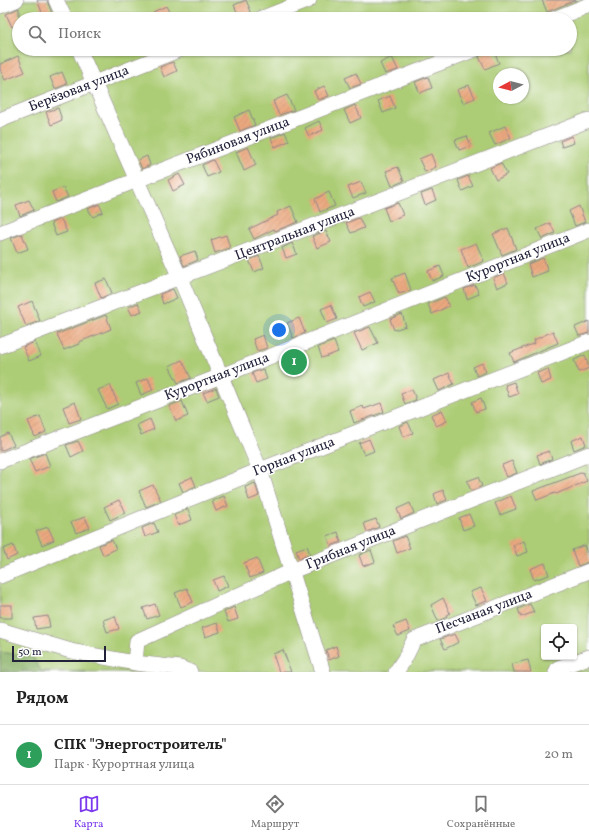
<!DOCTYPE html>
<html lang="ru">
<meta charset="utf-8">
<style>
:root{--surface:#fff;--page:#f6f6f6;--text:#222;--muted:#767676;--line:#e0e0e0;--accent:#7c3aed}
body{margin:0;font-family:Vollkorn,serif;background:var(--page);color:var(--text)}
.controls{position:absolute;right:12px;bottom:12px;display:grid;overflow:hidden;border-radius:4px;box-shadow:0 1px 3px #0004}
.controls button{width:36px;height:36px;display:grid;place-items:center;padding:0;border:0;border-bottom:1px solid var(--line);background:var(--surface);color:var(--text);font:20px sans-serif}
.compass{position:absolute;left:493px;top:68px;width:36px;height:36px;border-radius:50%;background:var(--surface);box-shadow:0 1px 3px #0004;rotate:263deg}
.scale{position:absolute;left:12px;bottom:10px;width:94px;box-sizing:border-box;padding-left:4px;border:2px solid #22223b;border-top:0;font-size:11px;line-height:14px;white-space:nowrap;color:#22223b;-webkit-text-stroke:3px #fff;paint-order:stroke}
.you{position:absolute;left:279px;top:330px;width:14px;height:14px;margin:-10px;border:3px solid #fff;border-radius:50%;background:#1a73e8;box-shadow:0 0 0 6px #1a73e833}
.badge{display:grid;place-items:center;width:26px;height:26px;border-radius:50%;background:var(--accent);color:#fff;font-size:13px;font-weight:700}
.pin{position:absolute;translate:-50% -50%;border:2px solid #fff;box-shadow:0 1px 4px #0006}
.list{margin:0;padding:0;list-style:none}
h2{display:flex;justify-content:space-between;align-items:center;height:52px;margin:0;padding:0 16px;font-size:17px}
h2 small{font-size:13px;font-weight:400;color:var(--muted)}
.list li{display:grid;grid-template-columns:26px 1fr auto;gap:12px;align-items:center;box-sizing:border-box;height:60px;padding:0 16px;border-top:1px solid var(--line)}
.list b{display:block;font-size:15px;white-space:nowrap}
.list p{margin:0;font-size:13px;white-space:nowrap;color:var(--muted)}
.list em{font-size:13px;font-style:normal;color:var(--muted)}
.icon{flex:none;width:22px;height:22px;fill:none;stroke:currentColor;stroke-width:2;stroke-linecap:round;stroke-linejoin:round}
.map{position:relative;flex:none;width:589px;height:672px;overflow:hidden}
.search{position:absolute;background:var(--surface);box-shadow:0 1px 3px #0004;left:12px;right:12px;top:12px;height:44px;display:flex;align-items:center;gap:10px;box-sizing:border-box;padding:0 14px;border-radius:22px;color:var(--muted);font-size:15px}
.sheet{height:112px;background:var(--surface)}
nav{display:flex;justify-content:space-around;align-items:center;box-sizing:border-box;height:56px;border-top:1px solid var(--line);background:var(--surface);font-size:11px;color:var(--muted)}
nav a{display:grid;justify-items:center;gap:2px}
nav .on{color:var(--accent)}
.map>svg:first-child{display:block}
.green{fill:#accc74;stroke:#677758;fill-rule:evenodd}
.forest{fill:url(#forest-crowns);stroke:#566950}
.building{fill:url(#building-hatch)}
.lines{fill:none;stroke-linecap:round;stroke-linejoin:round}
.street-casing{stroke:#8d8488;stroke-width:16}
.street{stroke:#fff;stroke-width:15}
.labels{text-anchor:middle;dominant-baseline:central;stroke-width:3;stroke-linejoin:round;paint-order:stroke}
.street-label{font-size:14px;fill:#22223b;stroke:#fff}
</style>
<div class="map">
<svg width="589" height="672" viewBox="0 0 589 672">
<defs>
<pattern id="forest-crowns" width="20" height="18" patternUnits="userSpaceOnUse"><rect width="20" height="18" fill="#89b066"/><path d="M2 6a3 3 0 1 1 6 0M12 15a3 3 0 1 1 6 0" fill="none" stroke="#708f55"/></pattern>
<pattern id="building-hatch" width="6" height="6" patternUnits="userSpaceOnUse"><rect width="6" height="6" fill="#eba87f"/><path d="M-1 1l2-2M0 6l6-6M5 7l2-2" fill="none" stroke="#c9906f"/></pattern>
</defs>
<rect width="100%" height="100%" fill="#fff"/>
<filter id="ink" filterUnits="userSpaceOnUse"><feTurbulence type="fractalNoise" baseFrequency=".025" numOctaves="2"/><feDisplacementMap in="SourceGraphic" scale="8" xChannelSelector="R" yChannelSelector="G"/><feConvolveMatrix kernelMatrix="1 2 1 2 8 2 1 2 1" color-interpolation-filters="sRGB"/></filter>
<filter id="wash" filterUnits="userSpaceOnUse"><feTurbulence type="fractalNoise" baseFrequency=".012" numOctaves="4" result="noise"/><feDisplacementMap in="SourceGraphic" scale="16" xChannelSelector="R" yChannelSelector="G"/><feGaussianBlur stdDeviation="0.9" result="paint"/><feColorMatrix in="noise" values="0 0 0 0 0 0 0 0 0 0 0 0 0 0 0 0 0 1.4 0 .05"/><feComposite in="paint" operator="in"/></filter>
<g filter="url(#wash)">
<rect width="100%" height="100%" fill="#f8e7d4"/>
<path class="green" d="M0 0H589V672H0ZM19 19H570V49H19ZM499 74H523V98H499ZM544 627H574V657H544Z"/>
<path class="forest" d="M0 652 33 657 41 671 86 672H0Z"/>
<g id="blocks">
<path class="building" d="M37 0H47L52 14 44 17Z
M246 0 252 14 240 19 234 5Z
M542 0H576L547 12Z
M166 6 173 19H157L153 12Z
M19 8V24L12 27 6 14Z
M493 49 499 63 485 69 479 57 484 52Z
M18 56 25 72 5 80 0 69V64Z
M392 57 398 70 385 74 380 63Z
M173 62 177 71 164 77 160 67Z
M62 72 67 84 55 89 50 77Z
M356 73 361 84 350 88 345 78Z
M428 77 432 88 420 93 415 82Z
M469 85 475 98 463 103 457 90Z
M324 86 329 96 318 100 314 91Z
M287 95 294 110 279 115 273 101Z
M390 96 395 108 383 113 378 101Z
M355 105 361 118 350 123 344 110Z
M58 108 62 120 51 125 46 112Z
M249 110 255 125 240 131 234 117Z
M319 121 323 130 309 136 305 128Z
M505 126 511 138 495 145 489 133Z
M285 132 289 141 275 147 271 138Z
M467 136 471 146 459 150 455 140Z
M572 136 574 143 562 147 560 141Z
M248 147 256 165 244 171 236 152Z
M431 154 436 167 425 172 419 159Z
M147 156 150 165 142 169 138 160Z
M213 160 219 172 207 177 202 165Z
M501 163 507 174 496 180 490 168Z
M398 167 404 181 392 186 386 171Z
M179 174 185 185 173 191 168 180Z
M468 176 473 186 462 191 458 180Z
M361 182 366 193 353 198 348 187Z
M63 187 68 197 56 202 52 192Z
M432 190 436 200 425 205 421 194Z
M329 192 335 206 320 212 315 199Z
M29 200 34 210 20 216 16 205Z
M398 203 403 215 389 221 384 208Z
M99 204 103 212 93 217 88 209Z
M291 206 298 222 275 231 274 229 254 239 249 229 278 215 277 212Z
M579 206 585 222 575 226 569 211Z
M359 218 364 228 351 233 346 223Z
M61 219 67 232 56 236 51 223Z
M550 223 555 233 542 239 537 229Z
M508 228 516 249 502 255 493 234Z
M326 231 331 242 317 248 312 236Z
M22 234 28 249 17 253 11 238Z
M226 235 230 248 215 253 211 240Z
M292 243 297 254 286 258 282 248Z
M476 243 484 261 468 268 461 249Z
M195 251 198 260 184 266 180 256Z
M259 256 264 268 254 272 249 260Z
M543 258 548 271 532 277 528 264Z
M440 266 444 276 432 281 428 271Z
M405 273 411 290 399 294 392 278Z
M504 273 508 283 497 288 493 278Z
M106 279 112 293 101 298 95 283Z
M475 285 479 294 467 299 464 289Z
M173 289 177 298 163 304 160 294Z
M370 292 375 302 363 307 359 297Z
M445 297 449 306 432 314 428 304Z
M32 301 40 321 26 326 18 307Z
M138 303 142 311 132 315 128 307Z
M331 305 337 319 327 323 321 309Z
M402 314 406 326 394 330 390 319Z
M106 315 111 329 79 342V344L64 350 57 334Z
M299 318 305 333 293 338 287 323Z
M589 321V333L579 336 575 327Z
M370 327 378 343 362 350 354 333Z
M553 331 558 343 514 362 510 353 535 343 534 340Z
M263 335 267 348 257 351 253 339Z
M334 341 338 352 322 358 318 347Z
M35 342 41 356 29 361 23 347Z
M585 355 589 368 579 372 574 360Z
M182 360 191 378 178 383 169 366Z
M482 363 486 372 477 376 473 367Z
M263 369 267 379 256 383 252 373Z
M548 369 551 380 541 384 537 373Z
M449 373 454 384 439 391 434 380Z
M148 378 153 390 141 395 136 383Z
M514 382 518 394 509 397 505 385Z
M110 385 118 404 107 409 98 390Z
M216 388 219 396 207 401 203 393Z
M412 389 416 400 405 404 401 394Z
M481 398 485 409 476 412 472 402Z
M182 401 188 416 176 421 169 406Z
M75 402 81 419 69 423 63 407Z
M381 403 384 412 354 423 350 411 363 406 364 409Z
M442 410 447 421 436 426 431 415Z
M40 416 46 432 35 437 28 421Z
M150 419 154 429 141 435 137 425Z
M408 422 413 433 403 437 399 426Z
M8 433 14 445 0 451V437Z
M583 436 586 445 574 450 571 441Z
M369 439 374 451 364 455 359 443Z
M78 441 83 451 71 457 66 445Z
M549 451 552 459 540 464 537 455Z
M45 453 50 466 35 472 29 459Z
M512 461 517 473 507 477 502 465Z
M583 472 587 481 556 494 555 493 537 500 533 491Z
M192 477 196 486 183 492 179 483Z
M478 477 482 486 471 491 467 481Z
M255 483 259 496 249 500 245 487Z
M153 485 161 501 146 507 139 491Z
M443 490 447 500 437 504 434 494Z
M224 496 228 506 216 511 212 501Z
M511 496 516 509 500 515 495 503Z
M119 500 125 513 110 520 104 507Z
M410 503 414 513 401 519 397 509Z
M188 509 192 520 178 525 174 515Z
M469 514 474 526 463 530 459 518Z
M85 517 90 528 76 533 71 522Z
M376 519 379 527 367 532 364 523Z
M154 523 158 532 145 537 142 528Z
M48 527 54 540 42 545 36 531Z
M338 532 341 542 331 546 327 536Z
M405 536 410 548 397 553 393 541Z
M112 540 116 549 103 555 99 545Z
M524 541 528 552 517 556 513 545Z
M13 545 17 555 7 560 3 549Z
M585 545 589 556V562L578 566 572 550Z
M307 546 310 554 299 559 296 550Z
M371 550 375 562 363 566 359 555Z
M257 558 263 573 250 578 244 563Z
M545 563 549 575 534 580 530 569Z
M224 576 228 586 217 591 213 580Z
M187 588 193 602 181 607 175 593Z
M481 588 487 601 476 605 470 592Z
M443 598 450 613 446 615 447 617 438 621 431 605Z
M155 604 159 615 147 619 143 608Z
M530 604 534 612 521 617 518 609Z
M0 605H12V618H0Z
M234 607 238 619 228 622 224 612Z
M48 616 50 627 36 629 34 618Z
M115 616 119 629 107 632 103 620Z
M406 621 410 631 398 636 393 626Z
M217 623 220 632 205 637 202 628Z
M455 634 459 642 445 649 440 639Z
M336 646 339 656 329 660 326 650Z
M283 650 291 672H279L273 654Z
M528 660 531 672H514L512 664Z"/>
</g>
</g>
<g filter="url(#ink)">
<use href="#blocks" fill-opacity="0" stroke="#8d8488" stroke-width="1"/>
<g class="lines">
<g class="street-casing">
<path id="street" d="M56 0 65 19
M0 6 16 0
M260 19 309 0
M554 19 589 5
M79 49 180 278 260 470 323 672
M0 120 181 49
M0 233 476 49
M0 346 589 120
M0 461 221 376 589 230
M0 576 260 470 589 342
M0 630 71 651 135 663 180 668 190 672
M135 663 137 641 292 571 589 454
M396 672 404 660 414 640 589 571
M556 672 558 668 589 657"/>
</g>
<use href="#street" class="street"/>
</g>
</g>
<g class="labels">
<g class="street-label">
<text transform="translate(79 89) rotate(-21)">Берёзовая улица</text>
<text transform="translate(238 141) rotate(-21)">Рябиновая улица</text>
<text transform="translate(295 234) rotate(-21)">Центральная улица</text>
<text transform="translate(518 258) rotate(-22)">Курортная улица</text>
<text transform="translate(217 377) rotate(-21)">Курортная улица</text>
<text transform="translate(294 457) rotate(-21)">Горная улица</text>
<text transform="translate(351 548) rotate(-22)">Грибная улица</text>
<text transform="translate(484 612) rotate(-21)">Песчаная улица</text>
</g>
</g>
</svg>
<div class="controls">
<button><svg class="icon" aria-label="locate" viewBox="0 0 24 24"><circle cx="12" cy="12" r="6"/><path d="M12 2v4M12 18v4M2 12h4M18 12h4"/></svg></button>
</div>
<svg class="compass" viewBox="-18 -18 36 36"><path d="M0-13l5 13h-10z" fill="#e53935"/><path d="M0 13l5-13h-10z" fill="#767676"/></svg>
<div class="scale">50 m</div>
<div class="you"></div>
<div class="pin badge" style="left:294px;top:362px;background:#2e9e5b">1</div>
<div class="search"><svg class="icon" aria-label="search" viewBox="0 0 24 24"><circle cx="10" cy="10" r="6"/><path d="M15 15l6 6"/></svg>Поиск</div>
</div>
<section class="sheet">
<h2>Рядом<small></small></h2>
<ul class="list">
<li><span class="badge" style="background:#2e9e5b">1</span><div><b>СПК &quot;Энергостроитель&quot;</b><p>Парк · Курортная улица</p></div><em>20 m</em></li>
</ul>
</section>
<nav>
<a class="on"><svg class="icon" aria-label="map" viewBox="0 0 24 24"><path d="M3 6l6-2 6 2 6-2v14l-6 2-6-2-6 2zM9 4v14M15 6v14"/></svg>Карта</a>
<a><svg class="icon" aria-label="directions" viewBox="0 0 24 24"><path d="M12 3l9 9-9 9-9-9zM9 14v-3h6M13 9l2 2-2 2"/></svg>Маршрут</a>
<a><svg class="icon" aria-label="saved" viewBox="0 0 24 24"><path d="M7 4h10v16l-5-4-5 4z"/></svg>Сохранённые</a>
</nav>
